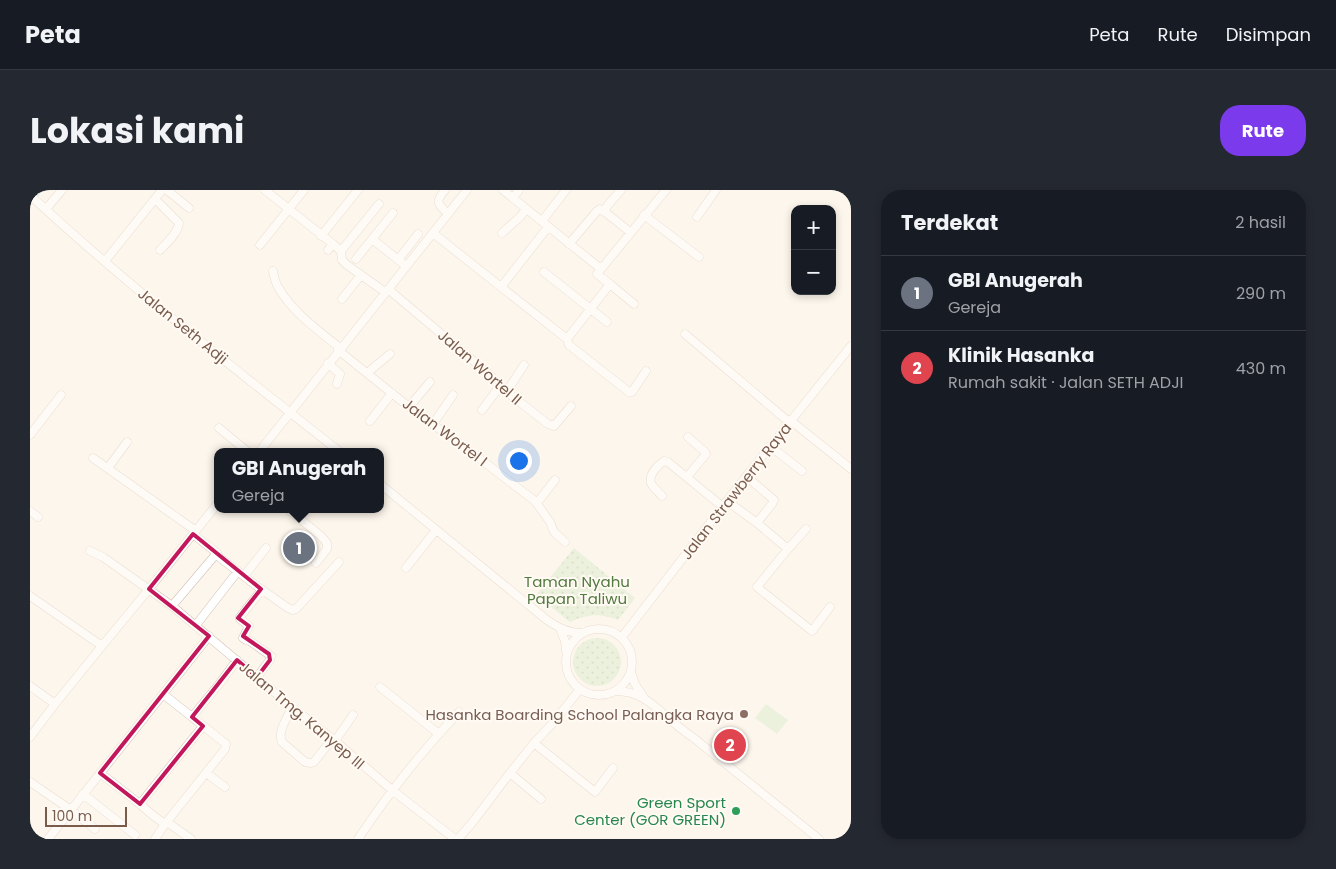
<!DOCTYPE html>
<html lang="id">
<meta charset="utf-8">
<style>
:root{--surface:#171b24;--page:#242831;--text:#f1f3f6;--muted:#9ea1a6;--line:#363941;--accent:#7c3aed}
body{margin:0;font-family:Poppins,sans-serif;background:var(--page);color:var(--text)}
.controls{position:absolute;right:15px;top:15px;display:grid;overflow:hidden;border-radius:10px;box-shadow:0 2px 8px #0003}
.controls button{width:45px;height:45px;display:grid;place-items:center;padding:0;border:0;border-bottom:1px solid var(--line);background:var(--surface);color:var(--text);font:25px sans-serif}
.scale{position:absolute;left:15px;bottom:12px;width:82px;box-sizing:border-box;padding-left:5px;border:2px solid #7a5c4d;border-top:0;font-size:14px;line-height:18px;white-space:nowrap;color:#7a5c4d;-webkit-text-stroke:4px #fffaf3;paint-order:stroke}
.you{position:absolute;left:488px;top:270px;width:18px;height:18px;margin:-12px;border:4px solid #fff;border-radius:50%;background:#1a73e8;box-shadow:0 0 0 8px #1a73e833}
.badge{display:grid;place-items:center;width:32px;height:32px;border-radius:50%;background:var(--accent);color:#fff;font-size:16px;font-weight:700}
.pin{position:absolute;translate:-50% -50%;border:2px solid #fff;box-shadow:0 1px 5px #0006}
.popup{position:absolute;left:184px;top:258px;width:170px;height:65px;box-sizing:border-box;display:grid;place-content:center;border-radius:10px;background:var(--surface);filter:drop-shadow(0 1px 4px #0005);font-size:16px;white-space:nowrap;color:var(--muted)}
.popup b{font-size:19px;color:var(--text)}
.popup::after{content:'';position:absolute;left:50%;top:100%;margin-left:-10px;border:10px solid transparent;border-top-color:var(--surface)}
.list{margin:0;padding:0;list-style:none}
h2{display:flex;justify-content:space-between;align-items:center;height:65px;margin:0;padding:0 20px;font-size:21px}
h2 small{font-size:16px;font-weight:400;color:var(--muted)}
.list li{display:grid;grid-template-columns:32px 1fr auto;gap:15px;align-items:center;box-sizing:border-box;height:75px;padding:0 20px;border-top:1px solid var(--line)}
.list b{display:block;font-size:19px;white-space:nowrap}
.list p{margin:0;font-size:16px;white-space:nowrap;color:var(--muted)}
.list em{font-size:16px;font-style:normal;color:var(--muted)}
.map{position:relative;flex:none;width:821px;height:649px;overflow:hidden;border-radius:20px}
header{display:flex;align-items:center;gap:30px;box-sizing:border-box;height:70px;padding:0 25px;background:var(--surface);border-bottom:1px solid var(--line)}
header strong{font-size:24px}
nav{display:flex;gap:28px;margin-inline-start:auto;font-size:18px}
.intro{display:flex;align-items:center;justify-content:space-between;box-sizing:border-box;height:120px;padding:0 30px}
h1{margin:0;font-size:35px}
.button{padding:12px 22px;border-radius:20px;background:var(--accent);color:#fff;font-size:18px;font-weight:700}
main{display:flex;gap:30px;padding:0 30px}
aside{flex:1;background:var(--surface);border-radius:20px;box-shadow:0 2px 8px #0003}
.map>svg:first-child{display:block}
.park{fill:url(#park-dots)}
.pitch{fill:#d8ecc9}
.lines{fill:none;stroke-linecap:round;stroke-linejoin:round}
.stream{stroke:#a5d3da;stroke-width:2}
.minor-casing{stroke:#d1beb0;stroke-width:9}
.minor{stroke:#fff;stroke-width:8}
.marked{fill:none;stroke:#c2185b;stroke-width:4;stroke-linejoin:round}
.education-dot{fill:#8d6e63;stroke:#fffaf3;stroke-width:2}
.leisure-dot{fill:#2e9e5b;stroke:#fffaf3;stroke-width:2}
.labels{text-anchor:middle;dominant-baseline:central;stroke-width:4;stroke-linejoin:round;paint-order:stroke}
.street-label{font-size:15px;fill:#7a5c4d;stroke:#fffaf3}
.park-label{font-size:15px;fill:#537a41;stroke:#fffaf3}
.education-label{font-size:15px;fill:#785e54;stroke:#fffaf3;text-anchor:end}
.leisure-label{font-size:15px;fill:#27864d;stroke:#fffaf3;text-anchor:end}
</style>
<header>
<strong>Peta</strong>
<nav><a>Peta</a><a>Rute</a><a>Disimpan</a></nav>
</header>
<div class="intro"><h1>Lokasi kami</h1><a class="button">Rute</a></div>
<main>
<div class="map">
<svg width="821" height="649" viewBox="0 0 821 649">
<defs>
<pattern id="park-dots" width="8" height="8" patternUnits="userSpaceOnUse" patternTransform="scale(1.25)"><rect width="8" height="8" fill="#d8ecc9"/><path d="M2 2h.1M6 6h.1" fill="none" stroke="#b4c2a5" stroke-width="1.8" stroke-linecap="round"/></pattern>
</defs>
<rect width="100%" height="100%" fill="#fdf6ec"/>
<path class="park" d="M544 358 605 408 588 430C568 423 559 424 540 432L506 405Z
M543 472a24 24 0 1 1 48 0a24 24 0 1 1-48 0Z"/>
<path class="pitch" d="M736 514 758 530 747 544 725 528Z"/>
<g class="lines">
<path class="stream" d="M6 7 11 0"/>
<g class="minor-casing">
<path id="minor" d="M137 0 159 18
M235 0 303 54 298 60
M415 0C405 12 407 13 418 24
M473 0 571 79 567 84 580 94 537 149 471 97 518 37
M591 0 577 16 575 22 600 42
M0 5C98 96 205 179 310 262
M483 8 489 0
M125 9 149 33C148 43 137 53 130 60
M16 19 32 0
M614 25 669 67
M667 27 686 0
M512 31 536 0
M403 43 471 97
M472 43 491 26 496 19
M291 46 328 0
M342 49 376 76
M303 54 311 61 312 70 317 75 355 102
M539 54 567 21 570 19 575 22
M230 55 274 0
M311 61 349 14
M326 69 363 23
M368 70 388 44
M75 71 132 0
M571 79 636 0
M243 81C244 86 245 92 248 97 262 122 288 140 310 158
M514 82 577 132
M580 94 604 114
M358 99 459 184 473 199 518 234 524 236 541 216
M312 109 331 85
M655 144 759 232
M537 149 539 155 599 202H602L616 181
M308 160 379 217 437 259 505 311 520 332 524 342 535 352
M298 173 310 184 307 194
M337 183 360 164
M477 201 494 175
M379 217 400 192
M452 220 470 196
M760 230 821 279
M340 231 362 203
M403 234 423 205
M189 238 218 262
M0 245 31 205
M740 256 772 281
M229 262 437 0
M63 268 166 341
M78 278 97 252
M716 286 744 310 742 314 727 333
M657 287 676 264 675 262 658 247
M350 294 517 430C529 438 538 443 552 443
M632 306C629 302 623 298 621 293 618 285 628 275 634 271L638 272 693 317
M697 311 727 333 758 359
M507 313 525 290
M258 319 291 346 297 353V359L286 373
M0 321 8 327
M776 339 758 359 727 397 782 441 800 417
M163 344 187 363
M60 361 73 367 142 416 262 517 305 551 362 600 425 649
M376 378 406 340
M214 386 236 358
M231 399 258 418 263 420 266 419 309 372
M0 406 72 456 119 399 188 313
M142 416 187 363 189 367 228 397 231 399 230 402 210 427V429L219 436 213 448 216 450 220 451 241 466 240 470 227 487
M166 435 208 381
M536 472a33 33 0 1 1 66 0a33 33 0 1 1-66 0Z
M530 439 535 451 536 461
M592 447 710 294 821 156
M601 482 605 494 613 506
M0 496 25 514
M350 497 409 544
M585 501C612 501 624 516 643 532 650 538 658 544 665 549L789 649
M262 517C258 527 247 541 252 552L275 572 281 573 284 572 302 549
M162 527 190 493 207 470
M0 547 25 514 72 456
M305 551 323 525
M504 553 565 602 583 578
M70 583 106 611 125 627 135 634 195 559 196 554 133 504
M176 583 195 597
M480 583 511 609
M0 592 41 620 65 639
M53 604 105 645
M110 614 173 536
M137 632 161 649
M18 649 179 446
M125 649 135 634
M328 649C358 604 391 562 429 522
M428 649 442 633 480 583 504 553 523 533 550 499"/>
</g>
<use href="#minor" class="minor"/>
</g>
<path d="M0 0H821V649H0ZM163 344 231 399 208 428 219 436 213 446 239 464 240 470 227 487 207 470 162 527 173 536 110 614 70 583 179 446 119 399Z" fill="#fdf6ec" fill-opacity=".55" fill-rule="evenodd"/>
<path class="marked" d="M163 344 231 399 208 428 219 436 213 446 239 464 240 470 227 487 207 470 162 527 173 536 110 614 70 583 179 446 119 399Z"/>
<circle class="education-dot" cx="714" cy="524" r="5"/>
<circle class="leisure-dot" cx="706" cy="621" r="5"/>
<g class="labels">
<g class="street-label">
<text transform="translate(153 136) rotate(39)">Jalan Seth Adji</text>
<text transform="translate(450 177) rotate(41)">Jalan Wortel II</text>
<text transform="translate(415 242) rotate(37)">Jalan Wortel I</text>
<text transform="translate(706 301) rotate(-52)">Jalan Strawberry Raya</text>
<text transform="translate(272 525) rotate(40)">Jalan Tmg. Kanyep III</text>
</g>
<g class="park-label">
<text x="547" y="391">Taman Nyahu<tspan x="547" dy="17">Papan Taliwu</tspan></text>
</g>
<g class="education-label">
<text x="704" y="524">Hasanka Boarding School Palangka Raya</text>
</g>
<g class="leisure-label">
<text x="696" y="612">Green Sport<tspan x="696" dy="17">Center (GOR GREEN)</tspan></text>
</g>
</g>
</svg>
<div class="controls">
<button>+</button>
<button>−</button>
</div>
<div class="scale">100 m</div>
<div class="you"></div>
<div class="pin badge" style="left:269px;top:358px;background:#6b7280">1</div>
<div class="popup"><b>GBI Anugerah</b>Gereja</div>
<div class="pin badge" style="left:700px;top:555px;background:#e0444e">2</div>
</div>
<aside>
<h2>Terdekat<small>2 hasil</small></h2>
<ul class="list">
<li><span class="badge" style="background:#6b7280">1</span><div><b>GBI Anugerah</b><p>Gereja</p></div><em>290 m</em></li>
<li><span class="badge" style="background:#e0444e">2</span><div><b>Klinik Hasanka</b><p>Rumah sakit · Jalan SETH ADJI</p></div><em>430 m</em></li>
</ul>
</aside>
</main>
